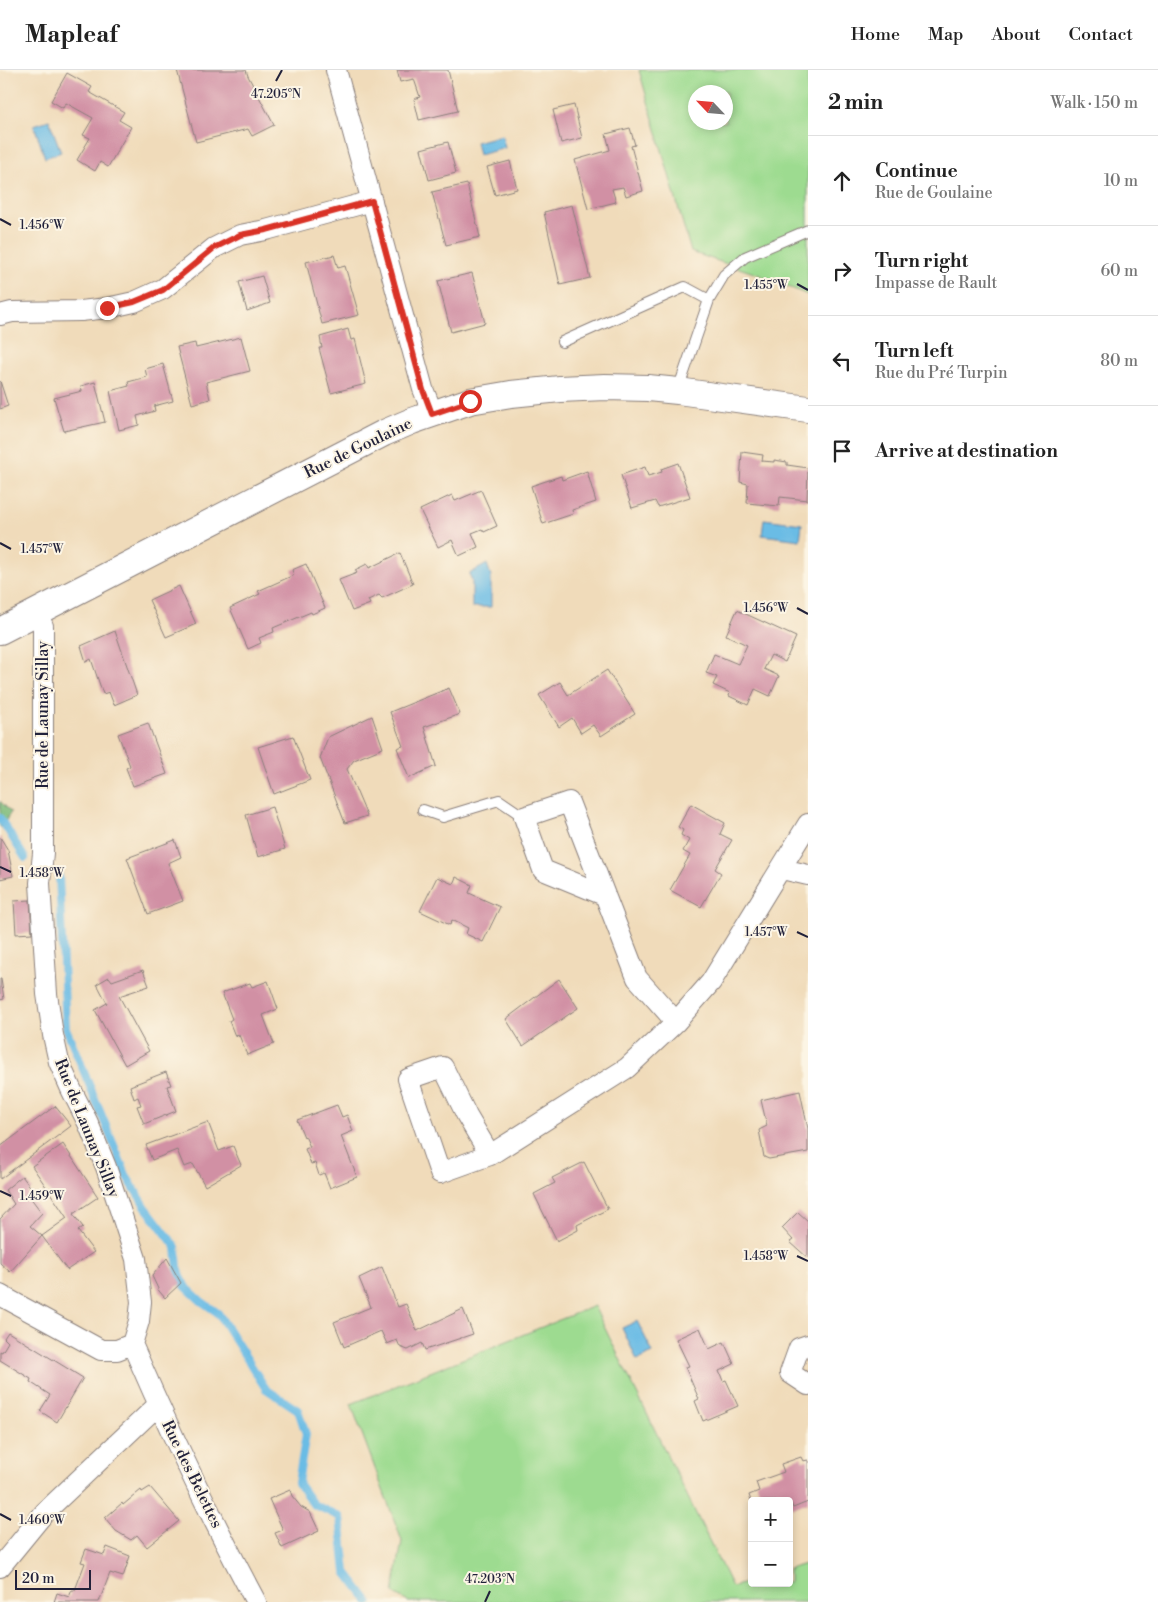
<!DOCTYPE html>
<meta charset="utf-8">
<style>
:root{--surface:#fff;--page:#f6f6f6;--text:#222;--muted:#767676;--line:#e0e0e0}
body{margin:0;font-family:"Libre Bodoni",serif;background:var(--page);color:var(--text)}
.controls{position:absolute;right:15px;bottom:15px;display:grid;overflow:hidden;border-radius:5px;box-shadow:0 2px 8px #0003}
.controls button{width:45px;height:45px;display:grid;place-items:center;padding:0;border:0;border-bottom:1px solid var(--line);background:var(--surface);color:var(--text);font:25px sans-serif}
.compass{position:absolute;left:688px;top:15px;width:45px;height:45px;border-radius:50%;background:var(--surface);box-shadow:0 2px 8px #0003;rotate:296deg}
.scale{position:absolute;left:15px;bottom:12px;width:76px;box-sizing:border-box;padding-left:5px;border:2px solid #22223b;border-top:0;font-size:14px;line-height:18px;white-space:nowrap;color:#22223b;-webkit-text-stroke:4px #fcf5e5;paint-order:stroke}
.stop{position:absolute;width:15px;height:15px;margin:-11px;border:4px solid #d93025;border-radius:50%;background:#fff}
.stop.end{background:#d93025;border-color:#fff;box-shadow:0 1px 5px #0008}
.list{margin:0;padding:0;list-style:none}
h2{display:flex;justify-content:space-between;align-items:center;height:65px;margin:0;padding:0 20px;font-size:21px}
h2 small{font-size:16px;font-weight:400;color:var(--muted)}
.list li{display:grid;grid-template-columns:32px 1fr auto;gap:15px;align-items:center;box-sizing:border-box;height:90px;padding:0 20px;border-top:1px solid var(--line)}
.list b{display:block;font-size:19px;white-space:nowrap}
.list p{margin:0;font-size:16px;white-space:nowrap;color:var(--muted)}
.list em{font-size:16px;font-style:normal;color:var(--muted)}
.icon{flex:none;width:28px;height:28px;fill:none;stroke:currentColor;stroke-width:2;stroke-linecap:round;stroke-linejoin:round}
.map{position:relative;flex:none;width:808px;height:1532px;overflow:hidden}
header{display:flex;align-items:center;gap:30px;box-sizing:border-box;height:70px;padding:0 25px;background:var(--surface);border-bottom:1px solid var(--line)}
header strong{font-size:24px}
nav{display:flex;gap:28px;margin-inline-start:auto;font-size:18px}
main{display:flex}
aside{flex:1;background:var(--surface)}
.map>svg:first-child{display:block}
.green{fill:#9ddb90;stroke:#607e66;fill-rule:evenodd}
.forest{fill:#7ebb7a;stroke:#506e5a}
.water{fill:#6abce5;stroke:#466f90}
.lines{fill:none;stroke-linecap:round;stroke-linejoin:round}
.stream{stroke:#6abce5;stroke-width:8}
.building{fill:#d190a4}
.service-casing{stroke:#897e7a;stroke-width:12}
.minor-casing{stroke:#897e7a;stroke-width:22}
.tertiary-casing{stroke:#897e7a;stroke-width:28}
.service{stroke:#fff;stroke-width:10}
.minor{stroke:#fff;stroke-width:20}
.tertiary{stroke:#fff;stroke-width:26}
.route{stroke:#d93025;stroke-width:6}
.ticks{fill:none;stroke:#22223b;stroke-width:2}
.labels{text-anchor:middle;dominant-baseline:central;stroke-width:4;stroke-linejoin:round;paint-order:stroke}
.street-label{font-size:16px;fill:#22223b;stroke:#fcf5e5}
.ticks-label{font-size:12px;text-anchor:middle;fill:#22223b;stroke:#fcf5e5;stroke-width:4;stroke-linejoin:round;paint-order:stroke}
</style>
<header>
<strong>Mapleaf</strong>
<nav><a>Home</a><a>Map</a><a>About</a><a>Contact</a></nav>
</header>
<main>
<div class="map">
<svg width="808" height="1532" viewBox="0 0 808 1532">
<rect width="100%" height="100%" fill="#fcf5e5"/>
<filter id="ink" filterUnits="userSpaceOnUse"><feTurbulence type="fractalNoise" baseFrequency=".02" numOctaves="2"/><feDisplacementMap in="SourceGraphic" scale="10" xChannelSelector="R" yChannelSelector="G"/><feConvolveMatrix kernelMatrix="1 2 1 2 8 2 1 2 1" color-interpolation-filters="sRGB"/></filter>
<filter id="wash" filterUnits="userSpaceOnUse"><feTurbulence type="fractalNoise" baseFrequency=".0096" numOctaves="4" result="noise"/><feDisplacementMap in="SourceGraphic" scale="20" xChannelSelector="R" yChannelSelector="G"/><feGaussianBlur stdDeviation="1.12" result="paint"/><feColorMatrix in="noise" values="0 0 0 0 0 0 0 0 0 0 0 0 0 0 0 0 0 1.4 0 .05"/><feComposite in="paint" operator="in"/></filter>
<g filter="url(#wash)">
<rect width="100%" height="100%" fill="#f0dbba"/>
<path class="green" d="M639 0H808V225L757 204 691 182ZM696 22H726V52H696Z
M594 1236 732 1517 752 1511V1513H789V1499L808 1493V1532H408L393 1523 402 1471 351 1334Z"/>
<path class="forest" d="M0 731 11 742 2 757H0Z"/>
<path class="water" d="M49 50 61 82 45 88 34 55Z
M502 65 505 78 479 85 476 72Z
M764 449 802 454 800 470 762 465Z
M487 494 491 506V537H472V510L469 504Z
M637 1251 653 1283 637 1290 622 1258Z"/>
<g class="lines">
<path class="stream" d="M0 748 25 788
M59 806 66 958 127 1107 147 1139 176 1177 178 1198 185 1216 201 1231 218 1243 266 1319 298 1340 306 1364 298 1413 313 1434 340 1447 346 1502 369 1532"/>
</g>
<g id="blocks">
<path class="building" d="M177 0H246L248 6 274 55 252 66 248 59 196 72Z
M397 0H448L458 41 419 50 414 29 420 27 414 9 400 12Z
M67 3 92 17 89 22 124 42 119 50 131 57 108 97 100 92 95 101 77 90 90 68 83 65 93 48 66 33 63 38 51 31Z
M574 35 582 68 561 73 553 40Z
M630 58 635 75 631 76 643 121 626 126 623 117 612 119 616 132 588 139 575 90 610 80 606 64Z
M448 72 456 103 429 110 421 79Z
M510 91 517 119 495 125 487 97Z
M467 114 480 167 446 175 432 122Z
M572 135 590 208 560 215 544 142Z
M334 185 338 198 345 196 359 245 322 254 306 192Z
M472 203 485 253 451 262 438 211Z
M262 206 270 233 247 241 239 212Z
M348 259 351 270 355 269 366 314 331 323 319 278H322L320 267Z
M241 267 250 301 206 312 210 329 192 334 177 277 195 273 196 278Z
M163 294 173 331 154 336 155 341 137 346 139 355 119 360 110 321 129 316 128 312 147 307 145 299Z
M0 311 8 336 0 339Z
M95 312 105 352 64 361 54 328 82 321 81 316Z
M742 382 763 385 762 391 774 392V390L787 392V395L808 398 807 430 780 427 779 436 747 433 748 414 740 412Z
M678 393 690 427 658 437 655 431 632 438 621 405 645 397 648 406 662 402 661 399Z
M587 401 596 432 572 440 573 444 543 454 531 416 561 406 562 410Z
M481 420 497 456 484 462 482 459 472 463 478 477 459 486 452 470 438 477 420 440 452 425 455 431Z
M400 483 413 514 382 528 379 525 368 530 370 534 352 541 339 510 357 503 355 500 367 494 369 498Z
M306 494 325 538 312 544 311 542 273 558 274 562 259 568 261 573 248 579 230 538 260 524 258 521 294 505 292 500Z
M179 516 196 554 166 567 149 530Z
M737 540 796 567 785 592 771 585 764 599 779 606 770 626 755 619 748 635 729 626 730 623 713 615 717 607 706 603 714 584 738 594 747 575 726 565Z
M115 561 137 625 114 635 109 622 103 624 91 589 86 592 81 576Z
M607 600 635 644 601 666 593 655 581 663 572 648 559 657 539 625 560 612 568 625Z
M449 618 460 644 424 657 436 696 409 708 397 678 403 676 390 642Z
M372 646 383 678 354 690 347 699 367 746 345 753 320 688 328 667Z
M148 653 167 704 133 716 126 698 130 696 118 664Z
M293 666 310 710 274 724 258 677Z
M691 734 725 753 720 764 732 770 715 799 721 803 701 837 670 820 690 785 683 781 689 770 681 765 683 760 678 757Z
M272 737 285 779 258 787 246 745Z
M0 767 8 780 13 806 0 809Z
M175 770 181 787 168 793 183 831 148 844 127 788Z
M437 807 453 814 456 807 472 815 469 823 500 837 483 872 466 864 468 858 452 850 450 855 420 841Z
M30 830 32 863 16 864 14 831Z
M143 900 149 916 119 926 149 981 125 995 95 940 107 933 97 914 109 907 112 911Z
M0 909H1L4 929 0 930Z
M559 909 578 938 523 976 506 949Z
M268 911 278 939 263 945 274 974 247 985 239 965 235 966 229 951 232 949 222 923 250 913 252 917Z
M166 1002 171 1015 167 1016 176 1041 144 1054 137 1036 141 1035 138 1027 134 1029 130 1016Z
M800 1021 808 1059V1082L769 1089 764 1087 759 1060 767 1056 761 1030Z
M337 1035 342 1047 347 1045 353 1061 341 1066 357 1107 330 1118 324 1103 319 1105 315 1093 311 1094 305 1079 310 1077 305 1066 304 1067 297 1050Z
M55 1036 71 1056 0 1109V1077Z
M208 1052 219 1081 233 1076 241 1095 205 1116 193 1094 184 1097 177 1080 152 1090 146 1075Z
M63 1074 98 1127 73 1144 83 1157 78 1161 94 1182 67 1200 42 1166 67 1148 32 1096Z
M584 1092 608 1139 577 1155 578 1160 557 1171 534 1124 555 1113 552 1108Z
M22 1106 32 1119 27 1123 42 1143 30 1156 42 1166 10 1202 0 1193V1149L14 1134 5 1120Z
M798 1142 808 1151V1188L790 1172 793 1170 782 1158Z
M167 1188 181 1213 165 1228 159 1221 152 1206Z
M382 1197 398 1237 406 1234 417 1261 463 1239 473 1264 425 1280 422 1273 408 1280 400 1277 397 1270 387 1274 381 1261 344 1277 334 1252 371 1237 359 1208Z
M700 1258 709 1279 724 1272 734 1294 719 1301 723 1311 726 1310 738 1336 703 1351 695 1331 699 1329 685 1297 689 1296 676 1269Z
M8 1262 83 1308 57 1352 40 1341 50 1325 30 1312 31 1309 0 1290V1281L2 1282 8 1272 4 1268Z
M801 1387 803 1391 808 1390V1432L793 1438 791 1433 789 1434V1431H751L749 1425 759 1421 756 1412 784 1402 781 1394Z
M150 1417 179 1451 147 1477 137 1465 131 1470 116 1461 105 1448 122 1433 123 1435 141 1420 142 1422Z
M290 1420 292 1426 301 1437 310 1442 319 1461 282 1478 275 1463 283 1460 269 1429Z
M107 1477 130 1486 123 1507 110 1503 99 1532H54L57 1523 69 1527 72 1520H75L85 1493 81 1492 86 1479 104 1485Z"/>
</g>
</g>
<g filter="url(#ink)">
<use href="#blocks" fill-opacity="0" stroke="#897e7a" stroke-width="1"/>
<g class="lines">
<g class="service-casing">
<path id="service" d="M562 272 685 217 709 230
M678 320 709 230 724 205 745 187 808 160
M423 740 443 747 499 730 524 747"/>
</g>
<g class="minor-casing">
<path id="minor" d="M336 0 423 319 433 344
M0 245 12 242 81 241 107 238 134 232 163 219 214 178 240 165 266 160 372 131
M782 799 808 805
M604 825 543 800 524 747 569 732 637 908 676 952
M490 1085 467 1046 443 997 408 1009 440 1103 490 1085 627 998 676 952 711 912 808 754
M0 1225 101 1280H117L132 1274 139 1251 141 1232 136 1189 106 1097 88 1053 71 1019 59 992 53 965 47 924 40 813 43 783V556L37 543
M132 1274C170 1362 211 1448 256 1532
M808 1275 799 1278 790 1303 808 1315
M0 1497 45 1442 158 1335"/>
</g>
<g class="tertiary-casing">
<path id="tertiary" d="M0 561 384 363 412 351 470 331 511 324 560 319 605 317 648 318 678 321 808 339"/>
</g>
<use href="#service" class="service"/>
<use href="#minor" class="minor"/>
<use href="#tertiary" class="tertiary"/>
</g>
</g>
<g class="lines" filter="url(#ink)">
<path class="route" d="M107 238 134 232 163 220 214 178 240 165 266 160 372 131 423 320 432 344 470 331"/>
</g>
<path class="ticks" d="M276 11 282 0M0 149 11 155M797 214 808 220M0 473 11 479M797 538 808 544M0 797 11 802M797 862 808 867M0 1121 11 1126M797 1186 808 1191M0 1444 11 1450M485 1532 490 1521"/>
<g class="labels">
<g class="street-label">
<text transform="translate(358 378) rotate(-26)">Rue de Goulaine</text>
<text transform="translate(43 645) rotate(-90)">Rue de Launay Sillay</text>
<text transform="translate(87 1058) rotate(68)">Rue de Launay Sillay</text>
<text transform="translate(192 1404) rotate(64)">Rue des Belettes</text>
</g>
</g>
<g class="ticks-label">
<text x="276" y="28">47.205°N</text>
<text x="42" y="159">1.456°W</text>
<text x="766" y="219">1.455°W</text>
<text x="42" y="483">1.457°W</text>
<text x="766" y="542">1.456°W</text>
<text x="42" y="807">1.458°W</text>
<text x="766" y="866">1.457°W</text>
<text x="42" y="1130">1.459°W</text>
<text x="766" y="1190">1.458°W</text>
<text x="42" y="1454">1.460°W</text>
<text x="490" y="1513">47.203°N</text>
</g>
</svg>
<div class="controls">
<button>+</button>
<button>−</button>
</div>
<svg class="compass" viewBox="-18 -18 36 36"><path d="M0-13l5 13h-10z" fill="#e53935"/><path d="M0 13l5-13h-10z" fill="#767676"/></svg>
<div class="scale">20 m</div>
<div class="stop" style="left:470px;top:331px"></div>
<div class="stop end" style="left:107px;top:238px"></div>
</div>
<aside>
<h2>2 min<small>Walk · 150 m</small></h2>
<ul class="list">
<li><svg class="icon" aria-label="ahead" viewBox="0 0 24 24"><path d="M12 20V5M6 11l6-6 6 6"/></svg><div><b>Continue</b><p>Rue de Goulaine</p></div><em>10 m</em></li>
<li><svg class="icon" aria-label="right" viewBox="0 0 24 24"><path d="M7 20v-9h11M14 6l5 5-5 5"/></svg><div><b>Turn right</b><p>Impasse de Rault</p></div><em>60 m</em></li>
<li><svg class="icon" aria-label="left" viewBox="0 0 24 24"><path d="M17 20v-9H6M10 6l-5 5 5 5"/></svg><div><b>Turn left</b><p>Rue du Pré Turpin</p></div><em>80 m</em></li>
<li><svg class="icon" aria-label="arrive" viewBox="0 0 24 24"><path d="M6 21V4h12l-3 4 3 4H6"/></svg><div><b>Arrive at destination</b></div></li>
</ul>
</aside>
</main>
